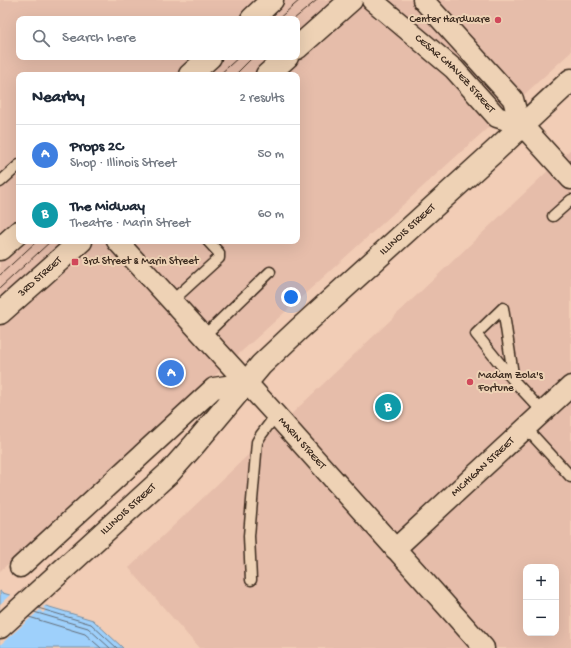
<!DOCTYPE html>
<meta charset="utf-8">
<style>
:root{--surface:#fff;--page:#f2f2f3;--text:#1f2937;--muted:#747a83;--line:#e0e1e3;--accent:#d1495b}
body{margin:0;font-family:"Gochi Hand",sans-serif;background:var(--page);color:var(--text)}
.controls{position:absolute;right:12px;bottom:12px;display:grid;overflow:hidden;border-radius:8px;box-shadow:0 4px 16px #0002}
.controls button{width:36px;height:36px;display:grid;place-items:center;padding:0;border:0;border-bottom:1px solid var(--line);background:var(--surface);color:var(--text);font:20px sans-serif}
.you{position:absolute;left:291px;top:297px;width:14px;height:14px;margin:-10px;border:3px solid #fff;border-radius:50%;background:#1a73e8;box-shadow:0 0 0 6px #1a73e833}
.badge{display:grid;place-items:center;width:26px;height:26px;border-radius:50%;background:var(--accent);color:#fff;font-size:13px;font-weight:700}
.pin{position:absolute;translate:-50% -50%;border:2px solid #fff;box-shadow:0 1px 4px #0006}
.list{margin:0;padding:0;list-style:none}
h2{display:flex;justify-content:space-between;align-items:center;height:52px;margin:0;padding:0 16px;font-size:17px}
h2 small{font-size:13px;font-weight:400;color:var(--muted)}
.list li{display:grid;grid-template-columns:26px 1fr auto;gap:12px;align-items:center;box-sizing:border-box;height:60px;padding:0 16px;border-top:1px solid var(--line)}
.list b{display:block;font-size:15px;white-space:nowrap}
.list p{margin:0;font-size:13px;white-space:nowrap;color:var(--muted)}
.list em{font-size:13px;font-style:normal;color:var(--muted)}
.icon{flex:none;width:22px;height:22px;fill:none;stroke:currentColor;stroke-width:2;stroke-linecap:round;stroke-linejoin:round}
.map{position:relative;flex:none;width:571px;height:648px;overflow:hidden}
.search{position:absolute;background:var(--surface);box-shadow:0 4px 16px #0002;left:16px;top:16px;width:284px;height:44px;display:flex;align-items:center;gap:10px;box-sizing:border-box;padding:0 14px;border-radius:8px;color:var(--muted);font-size:15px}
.panel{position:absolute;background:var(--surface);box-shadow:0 4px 16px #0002;left:16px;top:72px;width:284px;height:172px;border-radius:8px}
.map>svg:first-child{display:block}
.built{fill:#e6bdaa;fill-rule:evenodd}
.water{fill:#9ed0fb;stroke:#768ea3}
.pier{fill:#f2cdb6}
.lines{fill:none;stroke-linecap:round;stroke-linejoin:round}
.shore{stroke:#636c76;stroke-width:1}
.service-casing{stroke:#3b2a1e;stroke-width:13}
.minor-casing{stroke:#3b2a1e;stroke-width:23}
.tertiary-casing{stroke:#3b2a1e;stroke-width:25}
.primary-casing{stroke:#3b2a1e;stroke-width:25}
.service{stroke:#eed2b5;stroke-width:10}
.minor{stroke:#eed2b5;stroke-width:20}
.tertiary{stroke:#eed2b5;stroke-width:22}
.primary{stroke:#eed2b5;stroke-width:22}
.tram{stroke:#3b2a1e;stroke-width:1}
.poi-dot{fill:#d1495b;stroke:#eed2b5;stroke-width:1.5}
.labels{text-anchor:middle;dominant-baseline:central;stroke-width:4;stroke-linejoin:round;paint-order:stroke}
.poi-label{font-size:11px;fill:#3b2a1e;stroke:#eed2b5;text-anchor:start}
.street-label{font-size:11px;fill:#3b2a1e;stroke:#eed2b5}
</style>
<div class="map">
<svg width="571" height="648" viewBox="0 0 571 648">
<rect width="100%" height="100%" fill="#f2cdb6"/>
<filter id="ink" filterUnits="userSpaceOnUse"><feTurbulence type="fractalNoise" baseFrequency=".025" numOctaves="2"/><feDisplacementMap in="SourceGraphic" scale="8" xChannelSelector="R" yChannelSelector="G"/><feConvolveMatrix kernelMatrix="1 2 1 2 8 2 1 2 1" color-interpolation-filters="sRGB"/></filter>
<g filter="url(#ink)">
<path class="built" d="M0 0H571V52L0 571ZM19 19H297V57H19ZM19 75H297V241H19Z
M571 149V648H199L129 568ZM526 567H556V633H526Z"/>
<path class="water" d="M0 591 3 593 93 620 123 648H0Z"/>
<path class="pier" d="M11 594 47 605 43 607 46 610 43 613 40 610 0 645V604Z"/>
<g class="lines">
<path class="shore" d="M38 608 91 624 117 648
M34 612 88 628 110 648
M29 617 85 634 101 648"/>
<g class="service-casing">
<path id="service" d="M0 182 19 165
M553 216 571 200
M172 301 219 258V253L208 241
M204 336 270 272
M514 381 476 334 503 308 514 381 543 412
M526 428 571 477
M251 580 249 536 257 442 261 435 276 415"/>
</g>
<g class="minor-casing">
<g id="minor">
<path id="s1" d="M372 0 454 69 497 117 522 125"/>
<path d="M423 0 513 99 518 118 522 125 571 179"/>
<path id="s2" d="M117 241 276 415 484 648"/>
<path id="s3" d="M395 549 571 386"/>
<path d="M20 567 214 388 246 383"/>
</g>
</g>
<g class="tertiary-casing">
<g id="tertiary">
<path id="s4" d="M0 627 170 472 194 445 261 365 298 330 496 150 571 80"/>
</g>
</g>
<g class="primary-casing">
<g id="primary">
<path d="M252 19 272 0"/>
<path d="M297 48 351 0"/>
<path d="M190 75 210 57"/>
<path d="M267 75 287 57"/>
<path d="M0 249 19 232"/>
<path id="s5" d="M0 313 81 241"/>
</g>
</g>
<use href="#service" class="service"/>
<use href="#minor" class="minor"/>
<use href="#tertiary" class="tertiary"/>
<use href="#primary" class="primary"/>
<path class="tram" d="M278 19 300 0
M294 19 317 0
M219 75 239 57
M235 75 253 57
M0 275 37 241
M0 288 51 241"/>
</g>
</g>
<g class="poi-dot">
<circle cx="498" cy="20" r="4"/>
<rect x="71" y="258" width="8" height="8" rx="2"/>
<circle cx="470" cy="382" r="4"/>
</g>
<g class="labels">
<g class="poi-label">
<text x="490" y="20" text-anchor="end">Center Hardware</text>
<text x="83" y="262">3rd Street &amp; Marin Street</text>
<text x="478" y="376">Madam Zola's<tspan x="478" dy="13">Fortune</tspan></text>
</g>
<g class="street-label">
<text stroke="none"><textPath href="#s1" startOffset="111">CESAR CHAVEZ STREET</textPath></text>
<text stroke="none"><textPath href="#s4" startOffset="570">ILLINOIS STREET</textPath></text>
<text stroke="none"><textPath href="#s5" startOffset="54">3RD STREET</textPath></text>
<text stroke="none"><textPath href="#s2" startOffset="274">MARIN STREET</textPath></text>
<text stroke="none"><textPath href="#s3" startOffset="120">MICHIGAN STREET</textPath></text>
<text stroke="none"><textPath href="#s4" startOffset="174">ILLINOIS STREET</textPath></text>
</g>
</g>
</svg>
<div class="controls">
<button>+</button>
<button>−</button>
</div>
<div class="you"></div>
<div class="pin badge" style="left:171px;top:373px;background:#3f7fe0">A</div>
<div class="pin badge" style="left:388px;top:407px;background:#0f9aa8">B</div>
<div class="search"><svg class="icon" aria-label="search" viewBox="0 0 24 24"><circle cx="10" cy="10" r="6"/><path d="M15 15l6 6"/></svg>Search here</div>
<section class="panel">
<h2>Nearby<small>2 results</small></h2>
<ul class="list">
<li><span class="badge" style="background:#3f7fe0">A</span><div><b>Props 2C</b><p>Shop · Illinois Street</p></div><em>50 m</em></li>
<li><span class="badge" style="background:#0f9aa8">B</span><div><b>The Midway</b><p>Theatre · Marin Street</p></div><em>60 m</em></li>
</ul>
</section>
</div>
